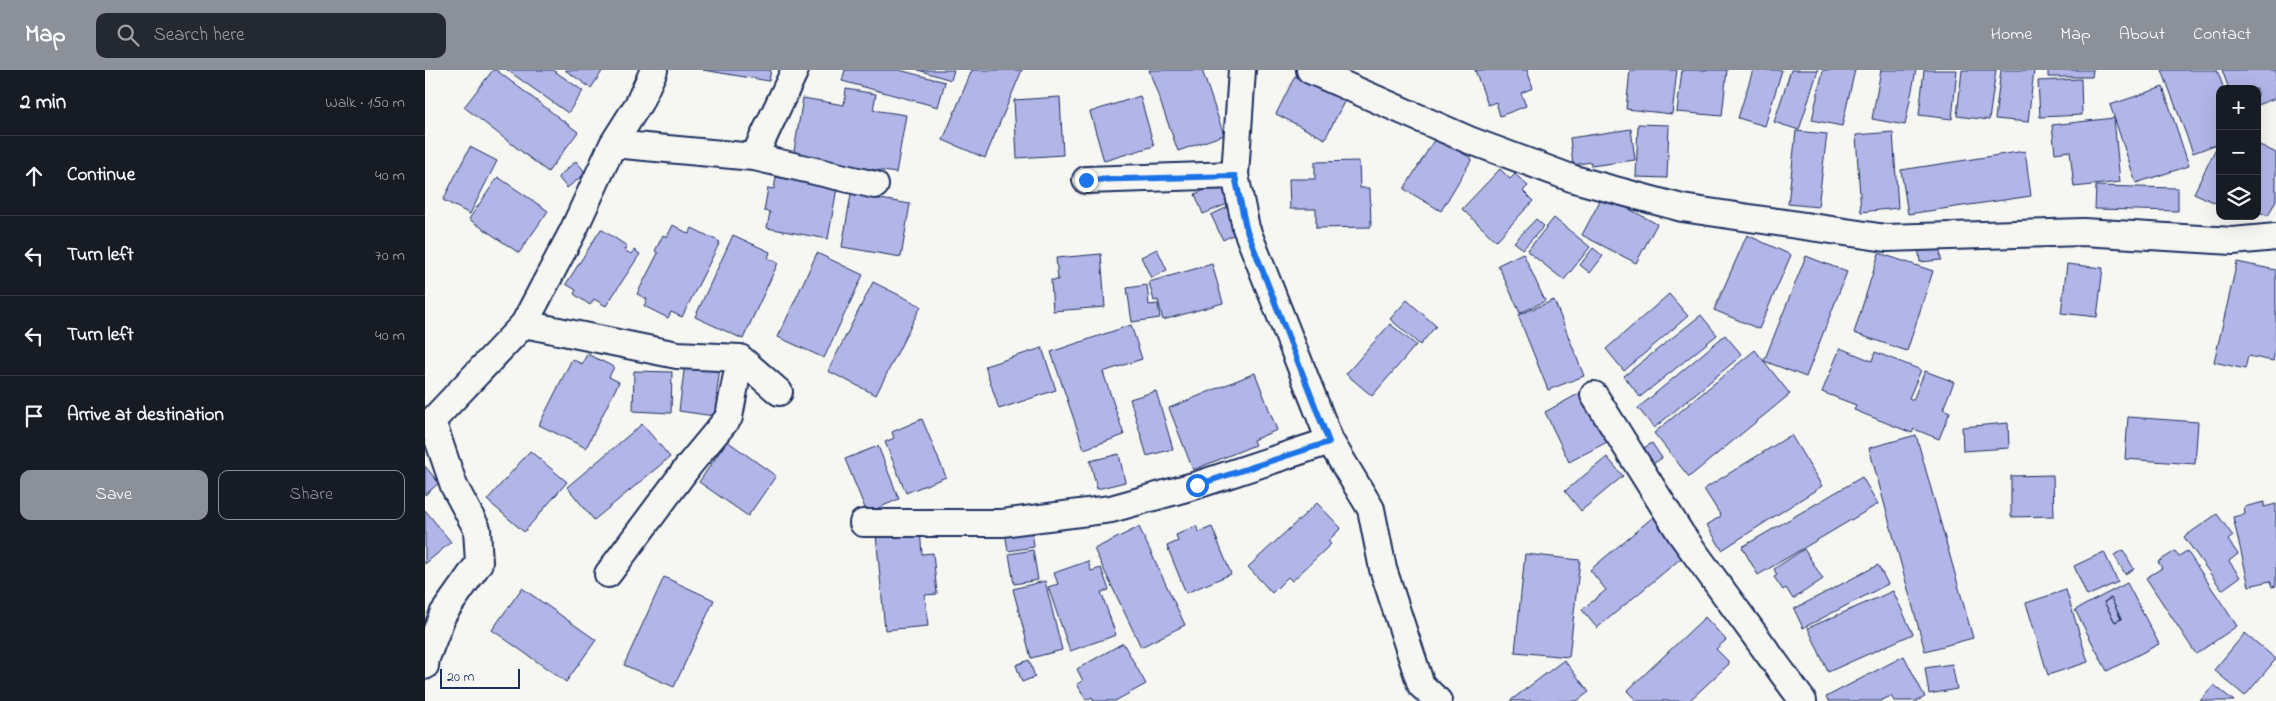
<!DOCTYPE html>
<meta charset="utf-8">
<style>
:root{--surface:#171b24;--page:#242831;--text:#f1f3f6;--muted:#9ea1a6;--line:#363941;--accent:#8c9099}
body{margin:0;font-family:"Indie Flower",sans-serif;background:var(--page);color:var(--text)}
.controls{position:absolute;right:15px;top:15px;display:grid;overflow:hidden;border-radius:10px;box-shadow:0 5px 20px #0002}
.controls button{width:45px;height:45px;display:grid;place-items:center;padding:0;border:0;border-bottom:1px solid var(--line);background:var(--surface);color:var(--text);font:25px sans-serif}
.scale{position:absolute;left:15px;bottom:12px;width:80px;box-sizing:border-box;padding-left:5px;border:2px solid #1b2f5e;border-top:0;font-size:14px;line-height:18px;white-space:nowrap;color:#1b2f5e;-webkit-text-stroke:4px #f6f6f2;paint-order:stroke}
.stop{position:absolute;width:15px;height:15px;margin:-11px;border:4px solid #1a73e8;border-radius:50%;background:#fff}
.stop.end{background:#1a73e8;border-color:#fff;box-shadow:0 1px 5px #0008}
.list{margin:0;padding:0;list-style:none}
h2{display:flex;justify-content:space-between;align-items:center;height:65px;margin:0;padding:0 20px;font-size:21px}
h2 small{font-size:16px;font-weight:400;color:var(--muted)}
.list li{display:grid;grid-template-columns:32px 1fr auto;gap:15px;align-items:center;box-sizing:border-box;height:80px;padding:0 20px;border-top:1px solid var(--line)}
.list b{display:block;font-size:19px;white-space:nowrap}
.list em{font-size:16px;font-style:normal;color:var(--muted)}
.actions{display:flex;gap:10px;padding:15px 20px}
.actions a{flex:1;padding:11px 0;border:1px solid var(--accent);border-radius:10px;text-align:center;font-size:18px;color:var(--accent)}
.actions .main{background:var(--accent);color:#fff}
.icon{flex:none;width:28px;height:28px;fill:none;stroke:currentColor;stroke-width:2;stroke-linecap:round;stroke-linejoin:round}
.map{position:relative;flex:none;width:1851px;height:631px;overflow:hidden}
header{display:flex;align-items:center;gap:30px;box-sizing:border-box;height:70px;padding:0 25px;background:var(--accent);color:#fff}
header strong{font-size:24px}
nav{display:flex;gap:28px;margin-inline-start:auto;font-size:18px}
.search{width:350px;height:45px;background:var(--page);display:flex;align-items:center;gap:12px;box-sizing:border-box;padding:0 18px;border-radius:10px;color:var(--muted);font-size:19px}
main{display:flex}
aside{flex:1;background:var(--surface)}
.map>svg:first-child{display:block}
.building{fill:#b2b5e7;stroke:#1b2f5e;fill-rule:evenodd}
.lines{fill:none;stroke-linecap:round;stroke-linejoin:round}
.minor-casing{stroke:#1b2f5e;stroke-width:30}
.minor{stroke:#f6f6f2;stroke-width:26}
.route{stroke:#1a73e8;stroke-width:6}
</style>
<header>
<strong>Map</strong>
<div class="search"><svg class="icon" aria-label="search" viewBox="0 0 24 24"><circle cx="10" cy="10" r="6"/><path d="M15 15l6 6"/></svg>Search here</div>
<nav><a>Home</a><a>Map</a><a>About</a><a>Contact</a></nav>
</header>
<main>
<aside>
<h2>2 min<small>Walk · 150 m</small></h2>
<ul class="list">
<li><svg class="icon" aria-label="ahead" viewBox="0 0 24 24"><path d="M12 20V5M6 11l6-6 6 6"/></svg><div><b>Continue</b></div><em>40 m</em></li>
<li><svg class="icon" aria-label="left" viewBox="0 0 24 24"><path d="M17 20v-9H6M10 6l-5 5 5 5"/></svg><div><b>Turn left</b></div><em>70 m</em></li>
<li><svg class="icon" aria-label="left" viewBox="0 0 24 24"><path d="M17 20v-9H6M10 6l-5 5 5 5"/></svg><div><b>Turn left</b></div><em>40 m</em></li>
<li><svg class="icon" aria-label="arrive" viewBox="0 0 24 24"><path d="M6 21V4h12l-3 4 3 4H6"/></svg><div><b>Arrive at destination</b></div></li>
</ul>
<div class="actions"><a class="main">Save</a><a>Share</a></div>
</aside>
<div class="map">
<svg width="1851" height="631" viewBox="0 0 1851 631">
<rect width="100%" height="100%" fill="#f6f6f2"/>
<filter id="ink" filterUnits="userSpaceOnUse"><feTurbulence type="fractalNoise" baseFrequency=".02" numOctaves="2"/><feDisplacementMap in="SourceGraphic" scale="10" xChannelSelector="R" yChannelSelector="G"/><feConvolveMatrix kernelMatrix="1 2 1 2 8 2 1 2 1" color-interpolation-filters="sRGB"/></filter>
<g filter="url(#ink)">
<path class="building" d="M68 0H71L153 62 123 102 39 37Z
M82 0H128L158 21 143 43Z
M140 0H178L166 18Z
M278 0H346L344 11Z
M420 0H474L520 12 513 37 417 11Z
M493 0H529L526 10Z
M547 0H597L560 88 518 70Z
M724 0H777L799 65 753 81Z
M1050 0H1102L1108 18 1096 23 1101 36 1075 46 1071 32 1063 35Z
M1205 0H1252L1247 44 1201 39Z
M1257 0H1302L1297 46 1252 42Z
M1328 0H1357L1340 56 1313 48Z
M1366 0H1393L1374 60 1349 52Z
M1398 0H1430L1417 56 1387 50Z
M1456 0H1491L1480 55 1447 49Z
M1499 0H1532L1527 49 1494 45Z
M1537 0H1571L1564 50 1532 46Z
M1576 0H1609L1603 52 1570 49Z
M1623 0H1668L1667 7H1623Z
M1737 0H1792L1799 19H1795V73L1768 83Z
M1797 0H1851V28L1832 35V19H1804Z
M870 6 920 30 900 69 851 44Z
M1656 9 1657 45 1615 47 1613 11Z
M1738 17 1764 96 1711 113 1685 35Z
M421 19 451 24 448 40 481 45 471 103 368 87 378 28 419 35Z
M715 26 729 76 679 91 665 42Z
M635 27 638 85 592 88 589 30Z
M1689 48 1695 112 1649 117 1645 81 1630 83 1627 55Z
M1213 54 1244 55 1242 108 1211 107Z
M1206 59 1210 90 1166 96V92L1148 95 1145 68Z
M1371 61 1402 64 1393 137 1363 134Z
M1468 62 1473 138 1436 142 1431 65Z
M1011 67 1047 89 1016 141 979 119Z
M1835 75 1851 83V130L1843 146 1832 141V81Z
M45 77 72 91 45 144 18 130Z
M1791 78 1795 79V135L1769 123Z
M1600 81 1606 126 1483 144 1476 100Z
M151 91 161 103 142 118 133 107Z
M934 91 935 118H945L946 157 891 158V139H865L864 109H890V92Z
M1075 99 1085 109 1090 104 1103 116 1098 121 1108 131 1071 171 1037 139Z
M73 107 123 141 94 183 44 149Z
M351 107 412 118 403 169 342 158 345 142 339 141 343 118 349 119Z
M796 113 805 133 778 144 770 124Z
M1671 116 1753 118V141L1670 139Z
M426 124 485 134 476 187 417 177Z
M1178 125 1232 154 1211 193 1157 165Z
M805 136 816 161 798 170 786 145Z
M1129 148 1165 177 1139 210 1102 181Z
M1111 149 1119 156 1098 179 1089 172Z
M248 155 264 164 267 158 295 172 257 247 246 242 243 248 219 236 222 229 212 224 233 183 230 181 238 165 242 167Z
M176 159 202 176 199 180 206 184 209 180 215 184 181 236 169 229 165 235 149 224 151 220 141 214Z
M308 165 345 182 343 188 353 193 318 269 270 247Z
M1322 165 1366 185 1334 259 1289 240Z
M1514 172 1516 190 1495 192 1493 175Z
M1168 178 1178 186 1165 203 1155 195Z
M732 179 742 200 726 208 716 187Z
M392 183 438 205 399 288 353 267Z
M1098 183 1120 231 1095 243 1073 195Z
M1454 183 1508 201 1482 281 1429 263Z
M676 184 680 237 628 241 626 210H633L631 188Z
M1381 186 1422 202 1381 307 1339 291Z
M1812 192 1851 200V275L1848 291 1823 286 1820 299 1789 292Z
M787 194 798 233 738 250 733 230 729 231 724 212Z
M1642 194 1678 198 1672 247 1636 243Z
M448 212 496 236 451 325 403 301Z
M722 215 724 235 733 234 735 248 707 252 702 218Z
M1244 224 1263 246 1199 301 1181 279Z
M982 230 1011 256 995 275 965 249Z
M1129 230 1159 306 1123 320 1093 245Z
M1276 245 1292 265 1215 327 1199 306Z
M965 254 991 275 947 326 921 304Z
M706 255 717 289 678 302 699 365 659 379 626 282Z
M1300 265 1317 285 1229 358 1213 338Z
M617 278 631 320 574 339 560 296Z
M1415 278 1447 291 1450 282 1496 300 1484 328 1488 330 1500 301 1529 312 1518 339 1525 342 1514 369 1489 359 1487 363 1429 340 1431 335 1397 322Z
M1330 280 1365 324 1264 407 1229 363Z
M162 284 189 297 184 307 194 312 161 378 114 355 147 289 157 294Z
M260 293 295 297 289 346 254 341Z
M209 301 247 302 246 343 208 341Z
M830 303 852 360 828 370 830 375 768 400 744 338Z
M731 321 748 379 722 386 705 329Z
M1157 322 1182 372 1144 392 1120 342Z
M1703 347 1773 352 1770 394 1700 389Z
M497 349 521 407 481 423 460 372 469 368 467 362Z
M1583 353 1584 378 1538 381 1537 357Z
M217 354 245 387 169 450 142 417Z
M1366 365 1397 416 1297 480 1282 455 1296 446 1279 419Z
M1491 365 1548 568 1500 581 1444 378Z
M302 371 351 406 323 446 274 412Z
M1227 373 1237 388 1223 397 1214 381Z
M453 376 474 429 442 443 420 389Z
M105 381 142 412 99 462 62 430Z
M694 384 700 412 672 419 665 391Z
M1182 387 1198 406 1156 441 1140 421Z
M0 396 14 413 0 425Z
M1628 405 1629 446 1586 447V406Z
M1437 407 1453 434 1333 505 1317 477Z
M1839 432V437L1851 434V516L1847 517 1845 511 1824 516 1808 447 1820 444 1819 437Z
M892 433 916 458 903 471 906 474 867 511 863 507 847 523 823 497Z
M0 440 26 472 0 494Z
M1792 444 1808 466 1803 470 1813 484 1804 491 1815 507 1797 520 1759 467Z
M1228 447 1260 485 1172 558 1157 540 1181 520 1165 500Z
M606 451 609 477 583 481 579 455Z
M771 456 774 462 787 457 806 504 761 523 742 476 753 471 751 465Z
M714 457 760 555 716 577 669 479Z
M495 460 497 484 508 483 512 524 500 525 503 556 460 560 451 464Z
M1379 479 1398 509 1368 529 1361 518 1358 520 1349 507 1352 505 1349 499Z
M608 480 613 510 589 514 584 484Z
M1698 480 1709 499 1700 504 1689 485Z
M1750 481 1754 486 1762 481 1812 556 1771 584 1721 508 1737 498 1733 492Z
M1679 482 1693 512 1662 526 1649 496Z
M1100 484 1155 490 1144 587 1090 582Z
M663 491 666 501 676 498 684 520 676 522 691 565 645 581 623 517 633 514 629 503Z
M1453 495 1463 514 1378 558 1369 539Z
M239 507 289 530 249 617 199 595Z
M620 511 637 580 606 588 588 519Z
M1702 513 1734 574 1682 601 1650 540ZM1686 528 1696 549 1690 552 1679 532Z
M97 518 171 570 141 612 67 560Z
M1641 520 1663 592 1623 605 1601 533Z
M1468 521 1488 564 1403 602 1383 558Z
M1686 528 1696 549 1690 552 1679 532Z
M1280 547 1301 570 1291 579 1305 593 1264 631H1212L1202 621Z
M1820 563 1851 589 1820 626 1789 600Z
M698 573 721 614 690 631H669L667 627 661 630 652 614 658 611 652 599Z
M1479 586 1500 627 1492 631H1469L1466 626 1455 631H1404L1401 627Z
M604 590 610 607 597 612 591 595Z
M1139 590 1164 622 1152 631H1085Z
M1527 594 1532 619 1504 624 1500 598Z
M1789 615 1809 631H1775Z"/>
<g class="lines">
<g class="minor-casing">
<path id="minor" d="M370 0 329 87 450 115
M817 0 810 105 821 158 905 371 946 439 958 499 996 615 1013 631
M885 0 1044 70 1149 109 1257 138 1461 168 1658 162 1808 171 1851 167
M188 74 329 87
M661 110 810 105
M99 254 252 285 315 288 354 322
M1169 325 1256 464 1378 631
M438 453H577L686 439 772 415 905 371
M183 504 265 394 304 347 315 288
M0 596 1 588 18 544 54 493 52 459 29 416 7 351 99 254 148 161 188 74 214 33 229 0"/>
</g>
<use href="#minor" class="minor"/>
</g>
</g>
<g class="lines" filter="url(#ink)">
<path class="route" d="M661 110 810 106 821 158 904 372 772 415"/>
</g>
</svg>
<div class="controls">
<button>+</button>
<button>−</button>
<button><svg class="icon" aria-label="layers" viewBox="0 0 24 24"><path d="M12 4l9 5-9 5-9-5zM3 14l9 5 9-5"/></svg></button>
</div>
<div class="scale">20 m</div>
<div class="stop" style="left:772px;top:415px"></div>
<div class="stop end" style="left:661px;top:110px"></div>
</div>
</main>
